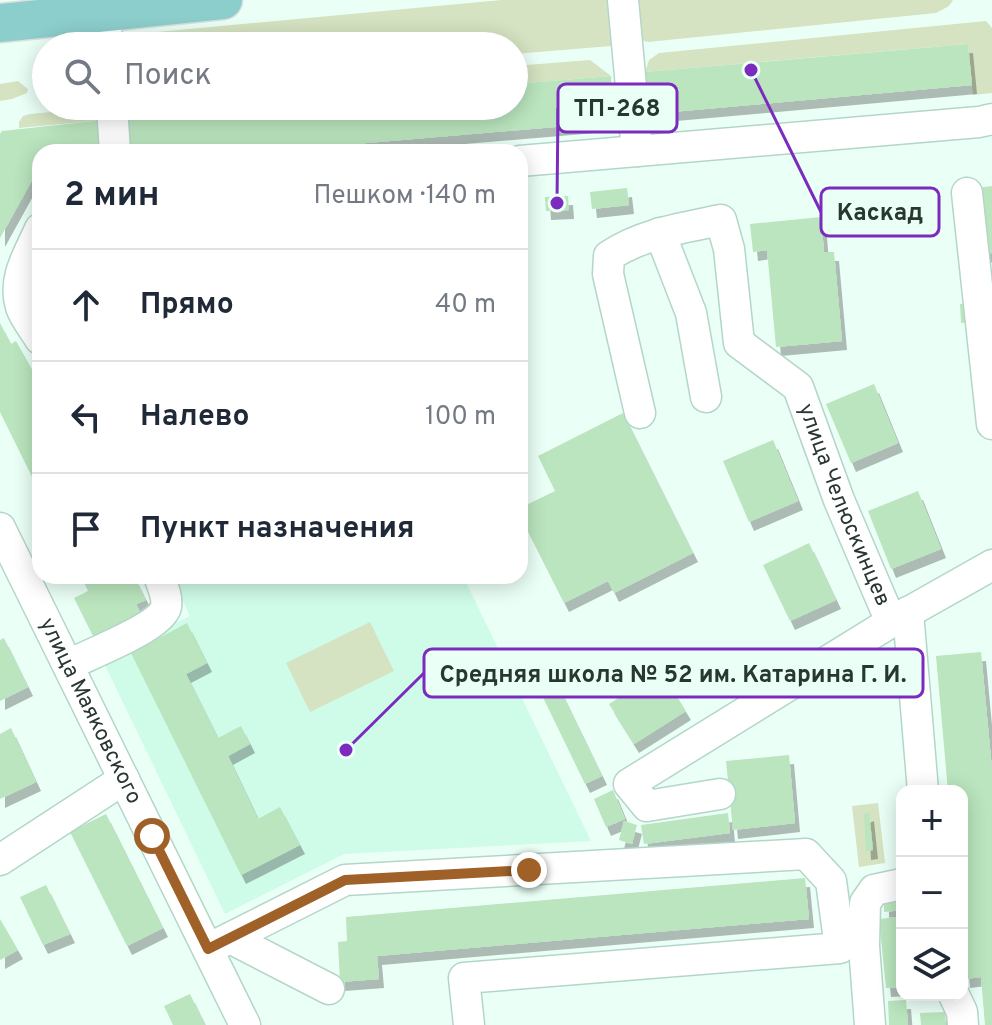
<!DOCTYPE html>
<html lang="ru">
<meta charset="utf-8">
<style>
:root{--surface:#fff;--page:#f2f2f3;--text:#1f2937;--muted:#747a83;--line:#e0e1e3}
body{margin:0;font-family:Overpass,sans-serif;background:var(--page);color:var(--text)}
.controls{position:absolute;right:24px;bottom:24px;display:grid;overflow:hidden;border-radius:16px;box-shadow:0 4px 20px #0003}
.controls button{width:72px;height:72px;display:grid;place-items:center;padding:0;border:0;border-bottom:2px solid var(--line);background:var(--surface);color:var(--text);font:40px sans-serif}
.stop{position:absolute;width:24px;height:24px;margin:-18px;border:6px solid #9f6127;border-radius:50%;background:#fff}
.stop.end{background:#9f6127;border-color:#fff;box-shadow:0 2px 8px #0008}
.list{margin:0;padding:0;list-style:none}
h2{display:flex;justify-content:space-between;align-items:center;height:104px;margin:0;padding:0 32px;font-size:34px}
h2 small{font-size:26px;font-weight:400;color:var(--muted)}
.list li{display:grid;grid-template-columns:52px 1fr auto;gap:24px;align-items:center;box-sizing:border-box;height:112px;padding:0 32px;border-top:2px solid var(--line)}
.list b{display:block;font-size:30px;white-space:nowrap}
.list em{font-size:26px;font-style:normal;color:var(--muted)}
.icon{flex:none;width:44px;height:44px;fill:none;stroke:currentColor;stroke-width:2;stroke-linecap:round;stroke-linejoin:round}
.map{position:relative;flex:none;width:992px;height:1025px;overflow:hidden}
.search{position:absolute;background:var(--surface);box-shadow:0 4px 20px #0003;left:32px;top:32px;width:496px;height:88px;display:flex;align-items:center;gap:20px;box-sizing:border-box;padding:0 28px;border-radius:44px;color:var(--muted);font-size:30px}
.panel{position:absolute;background:var(--surface);box-shadow:0 4px 20px #0003;left:32px;top:144px;width:496px;height:440px;border-radius:24px}
.map>svg:first-child{display:block}
.built{fill:#cffbe9}
.green{fill:#d5e3c2}
.building{fill:#bae5be;filter:url(#shadow)}
.lines{fill:none;stroke-linecap:round;stroke-linejoin:round}
.minor-casing{stroke:#b4d6c9;stroke-width:33}
.major-casing{stroke:#dddfde;stroke-width:41}
.minor{stroke:#fff;stroke-width:30}
.major{stroke:#8ccecc;stroke-width:38}
.route{stroke:#9f6127;stroke-width:10}
.labels{text-anchor:middle;dominant-baseline:central;stroke-width:6;stroke-linejoin:round;paint-order:stroke}
.street-label{font-size:22px;fill:#293731;stroke:#eafff6}
.leader{fill:none;stroke:#7b2cbf;stroke-width:3}
.callout-dot{fill:#7b2cbf;stroke:#eafff6;stroke-width:3}
.callout{fill:#eafff6;stroke:#7b2cbf;stroke-width:3}
.callout-label{font-size:24px;text-anchor:middle;font-weight:bold;fill:#293731}
</style>
<div class="map">
<svg width="992" height="1025" viewBox="0 0 992 1025">
<defs>
<filter id="shadow"><feDropShadow dx="5" dy="9" stdDeviation="0" flood-color="#0004"/></filter>
</defs>
<rect width="100%" height="100%" fill="#eafff6"/>
<path class="built" d="M174 576H463L591 841 344 854 225 914 102 659 190 616 172 577Z"/>
<path class="green" d="M502 0H609L616 37 611 46 514 54V46H120L127 38 136 34Z
M633 0H953L949 6 936 13 648 42 638 39Z
M986 21 992 28V93L973 95 968 44 645 72 649 60 659 53Z
M590 60 611 76 514 84V66Z
M18 81 28 89 27 93 12 99 0 101V84Z
M123 106H257L122 117Z
M103 107 104 120 19 128V122L23 116 30 114Z
M370 622 394 671 310 712 286 663Z
M878 803 885 863 859 867 852 806Z"/>
<path class="building" d="M968 44 972 85 649 114 645 72Z
M46 58V70H40L39 59Z
M611 76 614 122 261 152H125L122 117 257 106H514V84Z
M104 120 107 152H40V172L36 173 0 238V134L2 131Z
M992 186V253L983 254 976 188Z
M627 188 629 205 592 209 590 192Z
M568 196 569 210 546 211 545 197Z
M821 217 824 252H834L842 341 776 347 767 250 753 252 750 224Z
M975 303 977 322 961 323 960 304Z
M0 323 11 344 16 341 40 384V493L0 412Z
M874 384 898 443 851 463 826 404Z
M623 413 693 553 614 593 608 581 564 603 520 516V508L555 491 538 456Z
M773 440 798 501 749 522 723 461Z
M918 491 941 549 891 569 868 511Z
M809 543 836 600 790 621 763 565Z
M81 576H134L146 600 136 604 142 616 95 640 74 598 88 591Z
M187 623 207 663 186 674 218 738 241 726 250 744 228 756 258 819 280 807 300 845 241 875 131 653Z
M4 638 28 687 0 701V640Z
M981 652 992 770V1025H985L981 977 965 979 962 944V791H948L936 656Z
M661 671 686 711 634 744 609 704Z
M553 675 602 776 585 784 536 683Z
M11 728 36 782 0 799V734Z
M789 755 795 823 733 830 726 761Z
M613 790 625 819 606 827 594 799Z
M869 812 873 850 866 851 864 814Z
M728 813 730 833 644 844 641 825Z
M106 814 163 928 127 946 70 832Z
M624 821 637 825 632 844 619 840Z
M805 878 809 919 377 956 379 979 340 982 338 942 347 941 346 917Z
M46 885 70 934 43 945 20 897Z
M902 898V910L884 912V900Z
M897 917 902 987 886 988 879 919Z
M0 919 18 950 0 960Z
M190 994 205 1025H173L164 1006Z
M906 1000 908 1025H889L888 1001Z
M945 1012 946 1025H921L920 1013Z"/>
<g class="lines">
<g class="minor-casing">
<g id="minor">
<path d="M623 0 637 151"/>
<path d="M105 11 107 46"/>
<path d="M112 106 115 152"/>
<path d="M520 161 979 122 992 119"/>
<path d="M967 193 992 424"/>
<path d="M40 229C29 254 12 279 21 307 24 317 34 329 40 339"/>
<path d="M660 233 691 313 706 397"/>
<path id="s1" d="M640 413 608 274 609 256C642 234 682 228 721 220L729 249 739 343 798 387 839 500 891 622"/>
<path id="s2" d="M0 528 245 1025"/>
<path d="M908 612 923 791"/>
<path d="M68 665C88 655 161 627 166 607 168 597 162 585 159 576"/>
<path d="M720 794 647 806 629 784 891 622 992 565"/>
<path d="M0 860 124 779"/>
<path d="M230 938 329 989"/>
<path d="M208 949 345 880 806 854 831 881 840 948 464 978 469 1025"/>
<path d="M954 995 962 1012 963 1025"/>
<path d="M870 1025 864 946 865 903 874 890 902 884"/>
</g>
</g>
<g class="major-casing">
<path id="major" d="M0 23 223 0"/>
</g>
<use href="#minor" class="minor"/>
<use href="#major" class="major"/>
</g>
<g class="lines">
<path class="route" d="M152 836 208 949 345 880 529 870"/>
</g>
<g class="labels">
<g class="street-label">
<text stroke="none"><textPath href="#s1" startOffset="604">улица Челюскинцев</textPath></text>
<text stroke="none"><textPath href="#s2" startOffset="204">улица Маяковского</textPath></text>
</g>
</g>
<path class="leader" d="M557 203L558 108M751 70L821 212M346 750L424 673"/>
<g class="callout-dot">
<circle cx="557" cy="203" r="8"/>
<circle cx="751" cy="70" r="8"/>
<circle cx="346" cy="750" r="8"/>
</g>
<g class="callout">
<rect x="558" y="84" width="119" height="48" rx="8"/>
<rect x="821" y="188" width="118" height="48" rx="8"/>
<rect x="424" y="649" width="499" height="48" rx="8"/>
</g>
<g class="callout-label">
<text x="617" y="116">ТП-268</text>
<text x="880" y="220">Каскад</text>
<text x="673" y="682">Средняя школа № 52 им. Катарина Г. И.</text>
</g>
</svg>
<div class="controls">
<button>+</button>
<button>−</button>
<button><svg class="icon" aria-label="layers" viewBox="0 0 24 24"><path d="M12 4l9 5-9 5-9-5zM3 14l9 5 9-5"/></svg></button>
</div>
<div class="stop" style="left:152px;top:836px"></div>
<div class="stop end" style="left:529px;top:870px"></div>
<div class="search"><svg class="icon" aria-label="search" viewBox="0 0 24 24"><circle cx="10" cy="10" r="6"/><path d="M15 15l6 6"/></svg>Поиск</div>
<section class="panel">
<h2>2 мин<small>Пешком · 140 m</small></h2>
<ul class="list">
<li><svg class="icon" aria-label="ahead" viewBox="0 0 24 24"><path d="M12 20V5M6 11l6-6 6 6"/></svg><div><b>Прямо</b></div><em>40 m</em></li>
<li><svg class="icon" aria-label="left" viewBox="0 0 24 24"><path d="M17 20v-9H6M10 6l-5 5 5 5"/></svg><div><b>Налево</b></div><em>100 m</em></li>
<li><svg class="icon" aria-label="arrive" viewBox="0 0 24 24"><path d="M6 21V4h12l-3 4 3 4H6"/></svg><div><b>Пункт назначения</b></div></li>
</ul>
</section>
</div>
